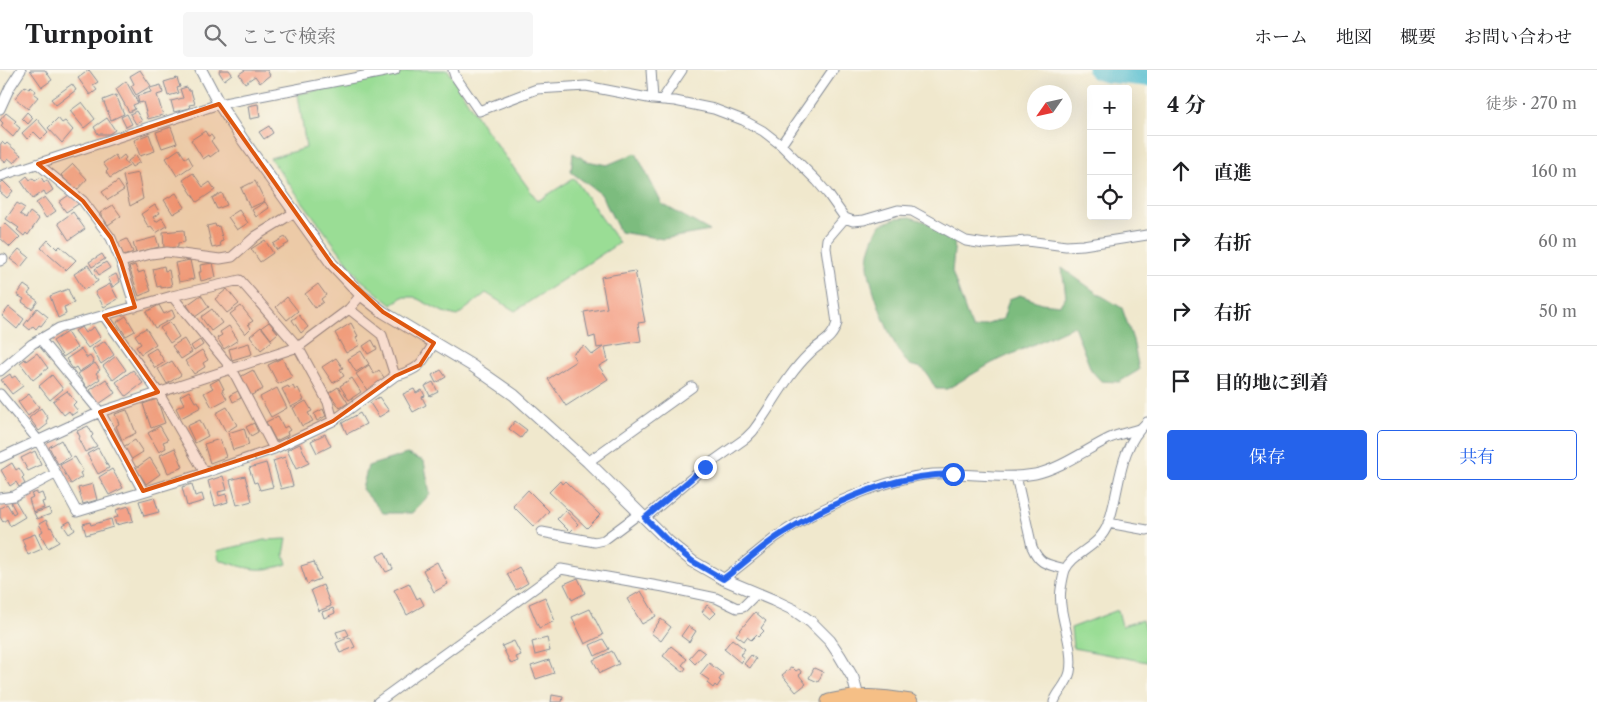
<!DOCTYPE html>
<html lang="ja">
<meta charset="utf-8">
<style>
:root{--surface:#fff;--page:#f6f6f6;--text:#202124;--muted:#757577;--line:#e0e0e0;--accent:#2563eb}
body{margin:0;font-family:"Libre Caslon Text","Noto Serif JP",serif;background:var(--page);color:var(--text)}
.controls{position:absolute;right:15px;top:15px;display:grid;overflow:hidden;border-radius:5px;box-shadow:0 5px 20px #0002}
.controls button{width:45px;height:45px;display:grid;place-items:center;padding:0;border:0;border-bottom:1px solid var(--line);background:var(--surface);color:var(--text);font:25px sans-serif}
.compass{position:absolute;left:1027px;top:15px;width:45px;height:45px;border-radius:50%;background:var(--surface);box-shadow:0 5px 20px #0002;rotate:236deg}
.stop{position:absolute;width:15px;height:15px;margin:-11px;border:4px solid #2563eb;border-radius:50%;background:#fff}
.stop.end{background:#2563eb;border-color:#fff;box-shadow:0 1px 5px #0008}
.list{margin:0;padding:0;list-style:none}
h2{display:flex;justify-content:space-between;align-items:center;height:65px;margin:0;padding:0 20px;font-size:21px}
h2 small{font-size:16px;font-weight:400;color:var(--muted)}
.list li{display:grid;grid-template-columns:32px 1fr auto;gap:15px;align-items:center;box-sizing:border-box;height:70px;padding:0 20px;border-top:1px solid var(--line)}
.list b{display:block;font-size:19px;white-space:nowrap}
.list em{font-size:16px;font-style:normal;color:var(--muted)}
.actions{display:flex;gap:10px;padding:15px 20px}
.actions a{flex:1;padding:11px 0;border:1px solid var(--accent);border-radius:5px;text-align:center;font-size:18px;color:var(--accent)}
.actions .main{background:var(--accent);color:#fff}
.icon{flex:none;width:28px;height:28px;fill:none;stroke:currentColor;stroke-width:2;stroke-linecap:round;stroke-linejoin:round}
.map{position:relative;flex:none;width:1147px;height:632px;overflow:hidden}
header{display:flex;align-items:center;gap:30px;box-sizing:border-box;height:70px;padding:0 25px;background:var(--surface);border-bottom:1px solid var(--line)}
header strong{font-size:24px}
nav{display:flex;gap:28px;margin-inline-start:auto;font-size:18px}
.search{width:350px;height:45px;background:var(--page);display:flex;align-items:center;gap:12px;box-sizing:border-box;padding:0 18px;border-radius:5px;color:var(--muted);font-size:19px}
main{display:flex}
aside{flex:1;background:var(--surface)}
.map>svg:first-child{display:block}
.green{fill:#9add95;stroke:#5a867a}
.forest{fill:#7bbc7e;stroke:#4b766e}
.lines{fill:none;stroke-linecap:round;stroke-linejoin:round}
.river{stroke:#54bed0;stroke-width:19}
.building{fill:#f4a187}
.minor-casing{stroke:#868c96;stroke-width:11}
.tertiary-casing{stroke:#868c96;stroke-width:13}
.trunk-casing{stroke:#868c96;stroke-width:17}
.minor{stroke:#fff;stroke-width:9}
.tertiary{stroke:#fff;stroke-width:11}
.trunk{stroke:#f5bf86;stroke-width:15}
.route{stroke:#2563eb;stroke-width:6}
.marked{fill:#de5710;fill-opacity:0.2;stroke:#de5710;stroke-width:4;stroke-linejoin:round}
</style>
<header>
<strong>Turnpoint</strong>
<div class="search"><svg class="icon" aria-label="search" viewBox="0 0 24 24"><circle cx="10" cy="10" r="6"/><path d="M15 15l6 6"/></svg>ここで検索</div>
<nav><a>ホーム</a><a>地図</a><a>概要</a><a>お問い合わせ</a></nav>
</header>
<main>
<div class="map">
<svg width="1147" height="632" viewBox="0 0 1147 632">
<rect width="100%" height="100%" fill="#fbf7ec"/>
<filter id="ink" filterUnits="userSpaceOnUse"><feTurbulence type="fractalNoise" baseFrequency=".02" numOctaves="2"/><feDisplacementMap in="SourceGraphic" scale="10" xChannelSelector="R" yChannelSelector="G"/><feConvolveMatrix kernelMatrix="1 2 1 2 8 2 1 2 1" color-interpolation-filters="sRGB"/></filter>
<filter id="wash" filterUnits="userSpaceOnUse"><feTurbulence type="fractalNoise" baseFrequency=".0096" numOctaves="4" result="noise"/><feDisplacementMap in="SourceGraphic" scale="20" xChannelSelector="R" yChannelSelector="G"/><feGaussianBlur stdDeviation="1.12" result="paint"/><feColorMatrix in="noise" values="0 0 0 0 0 0 0 0 0 0 0 0 0 0 0 0 0 1.4 0 .05"/><feComposite in="paint" operator="in"/></filter>
<g filter="url(#wash)">
<rect width="100%" height="100%" fill="#f0e8cd"/>
<path class="green" d="M416 0H448L483 56 538 131 574 108 619 173 515 241 486 223 457 246 443 242 414 227H402L392 235 360 209 270 88 306 78 298 24Z
M287 469 284 484 287 494C258 504 247 498 219 490L217 481 265 470Z
M1118 540 1122 556 1142 550 1147 565V592L1073 578 1071 558Z"/>
<path class="forest" d="M573 83 587 91 607 95 636 83 662 134 710 161 663 169 620 162 601 124 571 102Z
M910 147 926 152 955 170 952 202 967 245 973 259 1003 249 1009 229 1020 225 1041 233 1060 235 1066 226 1062 198 1097 223 1122 238 1133 270 1139 300 1119 312 1101 311 1091 300 1074 256 992 293 947 319H936C932 313 928 304 923 299 919 296 912 297 909 294 893 281 869 215 868 195 868 179 873 168 880 155L897 148Z
M407 384 424 391 430 424 412 443H383L362 419 368 396Z"/>
<g class="lines">
<path class="river" d="M1097 0 1106 3 1147 7"/>
</g>
<g id="blocks">
<path class="building" d="M30 0H45L52 10 42 17Z
M89 0 98 12 93 15 97 20 90 25 78 8Z
M140 0 151 16 136 25 131 16 134 14 130 6Z
M220 0H229L232 4 224 10 219 2Z
M245 0H267L270 5 260 13 255 6 245 13 239 4Z
M177 8 180 17 177 18 179 23 168 26 164 12Z
M126 11 138 33 133 35 135 39 129 42 116 19Z
M72 14 76 20 56 35 51 29Z
M161 15 163 23 157 25 163 45 148 49 143 32 139 33 137 26 151 22 150 18Z
M25 16 29 19 31 17 36 21 34 24 38 27 28 39 15 28Z
M187 17 189 21H191L195 34 189 35 190 38 174 42 171 31 183 28 180 19Z
M116 25 124 44 111 50 103 30Z
M82 32 95 49 84 58 70 41Z
M258 34 260 47 250 49 248 36Z
M136 41 142 51 136 54 130 44Z
M27 42 33 48 28 54 22 48Z
M6 43 16 51 14 53 20 58 13 67 1 56 3 53 0 50Z
M127 44 132 54 126 57 121 47Z
M58 48 62 53 65 51 73 60 62 73 48 58Z
M107 48 115 60 109 64H98L94 57Z
M37 49 48 62 41 69 34 62 27 69 22 63Z
M269 56 273 63 264 69 259 62Z
M171 57 177 73 162 78 156 62Z
M205 61 208 66 211 65 214 69 211 71 218 81 210 87 209 85 203 89 191 70Z
M149 64 155 81 140 86 134 70Z
M2 72 5 75 7 73 21 85 14 93 8 88 5 92 0 88V75Z
M179 79 185 88 188 86 193 95 177 106 166 88Z
M115 85 118 90 124 85 126 88 124 90 129 96 110 108 106 102 108 100 103 93Z
M136 85 140 92 132 97 128 91Z
M73 94 87 109 76 121 61 105Z
M138 103 143 129 130 136 123 106Z
M193 103 203 117 210 112 215 120 197 132 183 110Z
M27 106 30 110 33 108 35 111 41 107 44 112 47 110 53 120 46 125 44 121 33 129 21 111Z
M3 111 13 121 7 128 0 122V114Z
M118 111 124 120 108 130 102 122Z
M255 111 265 131 250 138 241 118Z
M176 123 185 137 173 144 164 130Z
M222 123 227 135 217 139 212 128Z
M69 125 80 133 66 142 59 132Z
M45 127 56 141 46 148 36 133Z
M265 132 269 138 256 147 252 140Z
M17 133 25 138 20 144 26 148 30 142 39 149 28 165 26 163 24 166 17 160 19 158 6 149Z
M113 135 121 146 108 155 100 143Z
M155 135 160 143 153 147 156 152 162 148 167 156 156 163 151 157 149 158 141 144Z
M239 140 248 153 237 160 228 147Z
M73 142 85 159 69 170 58 153Z
M5 153 20 167 10 177 0 168V158Z
M215 154 216 157 219 156 223 171 220 172 221 176 212 178 207 156Z
M184 160 185 172 178 173V177L164 178 163 162Z
M156 167 159 177 136 183 133 173Z
M285 167 289 173 277 180 273 174Z
M127 169 133 182 124 186 118 173Z
M48 170 57 179 60 176 76 190 66 200 41 178Z
M265 170 273 183 260 192 251 179Z
M19 179 29 187 21 197 10 189Z
M102 184 105 189 92 197 89 192Z
M190 190 194 209 179 212 175 193Z
M106 192 110 198 99 205 95 199Z
M213 193 216 207 201 211 199 202H201L200 195Z
M88 195 98 211 84 220 74 204Z
M135 195 138 203 144 201 151 221 139 226 129 197Z
M164 196 165 201 169 200 172 216 161 218V216L157 217 153 199Z
M635 201 645 252 638 253 641 271 605 277 608 291 599 296 608 309 566 336 548 309 576 291 572 284 584 276 592 285 603 277 597 278 595 266 589 268 584 242 607 238 601 207Z
M116 204 120 212 113 217 108 208Z
M110 214 118 229 104 237 95 222Z
M318 214 326 225 321 229 323 232 315 238 305 224Z
M24 215 31 220 28 224 38 231 32 239 22 232 24 229 17 225Z
M68 219 74 233 64 237 66 244 58 248 50 226Z
M227 219 239 234 227 243 215 229Z
M201 225 209 237 195 247 187 235Z
M287 227 298 241 287 250 276 237Z
M159 235 164 244 172 240 175 247 155 258 146 242Z
M241 236 253 251 248 254 251 258 245 264 230 244Z
M9 237 24 249 17 259 2 246Z
M37 238 48 247 41 256 39 255 36 259 33 256 30 260 24 255Z
M212 239 222 253 211 261 201 247Z
M299 245 308 257 301 263 292 250Z
M126 246 135 261 126 266 117 252Z
M170 252 179 267 170 273 160 258Z
M269 252 278 263 271 269 262 257Z
M351 253 358 266 356 268 360 275 346 283 335 263Z
M229 256 238 270 224 279 217 268 222 265 220 262Z
M81 257 85 263 94 257 101 269 88 278 75 261Z
M261 257 272 271 261 280 250 266Z
M146 258 156 274 141 284 136 277 141 274 135 265Z
M67 262 77 278 63 287 53 271Z
M184 269 192 282 181 289 172 276Z
M200 270 203 275 194 281 191 276Z
M372 270 377 279 368 284 363 276Z
M105 271 114 285 101 294 92 279Z
M249 273 252 284 232 290 229 279Z
M156 278 165 292 155 298 146 284Z
M81 279 87 288 90 286 94 292 79 302 76 297 73 299 66 289Z
M202 280 208 290 203 293 205 297 194 304 185 291Z
M361 281 369 294 356 302 348 289Z
M37 283 48 298 33 310 20 293 25 289 26 291Z
M116 286 126 300 113 310 103 296Z
M282 288 292 307 278 314 268 295Z
M336 288 343 298 340 299 344 306 333 313 322 297Z
M172 291 181 305 167 314 158 299Z
M95 293 100 300 96 303 100 309 87 318 78 304Z
M369 295 374 304 379 300 385 309 367 320 356 304Z
M133 300 143 313 126 326 116 312Z
M253 300 263 319 250 326 240 307Z
M441 300 446 307 436 313 432 305Z
M10 304 12 308 15 306 23 316 12 324 1 310Z
M52 305 63 319 50 330 39 316Z
M352 308 361 322 349 330 340 316Z
M106 309 115 323 99 334 90 320Z
M219 309 224 319 222 320 227 329 212 337 204 323 213 318 210 314Z
M433 312 438 322 430 326 425 316Z
M288 316 289 318 293 316 295 320 298 318 304 330 291 337 282 319Z
M338 317 348 333 340 338 329 323Z
M277 318 287 338 271 347 260 327Z
M414 319 416 323 422 320 425 326 422 327 426 335 413 342 403 324Z
M67 321 76 332 73 335 78 341 72 345 69 341 64 345 53 331Z
M189 321 195 332 198 331 201 337 181 348 176 338 184 334 180 326Z
M238 321 241 328 233 332 230 325Z
M29 324 39 337 28 346 18 332Z
M379 327 389 341 379 347 370 333Z
M157 329 165 353 151 358 143 334Z
M306 331 312 341 308 343 313 351 302 356 293 338Z
M227 337 237 355 226 362 216 343Z
M41 338 48 348 46 351 48 354 39 361 29 348Z
M323 339 326 346 317 351 314 344Z
M127 340 136 363 122 370 116 356 119 354 115 344Z
M360 343 366 354 347 364 342 353Z
M278 346 284 358 287 356 290 360 287 362 288 365 276 371 266 352Z
M200 350 208 366 195 373 187 356Z
M515 351 527 360 521 368 509 359Z
M254 353 258 362 251 366 246 357Z
M88 356 93 365 91 367 97 376 85 382 78 368 80 367 77 361Z
M160 356 168 370 163 372 166 378 159 382 148 363Z
M244 358 249 375 233 380 228 363Z
M325 364 331 376 317 383 311 371Z
M220 369 226 387 210 393 204 374Z
M61 370 70 387 58 394 49 377Z
M135 370 143 382 130 390 123 377Z
M300 374 309 393 296 399 287 380Z
M98 378 109 398 98 404 87 384Z
M175 378 183 397 168 403 160 385Z
M35 381 41 395 28 401 21 388Z
M75 387 83 401 80 403 82 407 71 414 60 395Z
M285 387 293 416 281 419 273 391Z
M150 388 160 404 146 414 136 398Z
M12 393 16 400 19 398 24 406 22 408 25 414 19 417 16 412 10 416 1 400Z
M266 393 273 417 260 420 257 412 254 413 249 398Z
M112 399 123 418 109 425 99 407Z
M223 406 227 420 218 422 219 426 226 424 228 432 215 436 208 411Z
M245 406 252 431 237 435 230 410Z
M560 411 562 414 565 411 600 445 587 458 549 422Z
M93 414 97 430 83 434 78 418Z
M192 414 195 426 202 424 204 431 187 436 182 417Z
M528 420 549 441 534 457 513 436Z
M37 422V425L42 423 45 431 42 432 44 438 33 442 29 429 33 427 31 424Z
M154 427 159 442 144 446 139 431Z
M15 430 25 447 10 456 7 449 3 452 0 447V438L7 434 13 444 16 442 11 433Z
M129 436 133 451 116 455 114 448 118 447 116 440Z
M49 438 51 444 37 449 34 443Z
M565 440 578 454 570 462 557 449Z
M111 449 113 457 86 465 83 454 90 452 91 455Z
M46 450 50 458 51 457 59 472 48 478 40 463 43 461 39 454Z
M70 451 75 460 69 464 63 455Z
M35 464 42 479 28 485 22 469Z
M385 482 393 499 386 502 377 486Z
M314 492 320 509 307 514 301 496Z
M437 492 448 514 434 522 423 500Z
M519 497 528 513 516 520 507 504Z
M578 508 585 523 572 530 564 514Z
M409 513 417 529 420 527 424 535 407 545 394 520Z
M323 515 331 536 319 541 311 520Z
M641 521 656 546 642 554 627 529Z
M545 527 555 551 539 558 529 534Z
M707 535 716 543 710 549 702 542Z
M333 538 335 543 324 548 322 542Z
M590 539 603 565 585 574 572 547Z
M755 542 766 551 761 558 764 561 758 567 756 565 751 570 747 567 744 571 736 565Z
M661 549 671 557 661 571 651 563Z
M688 556 696 561 689 572 681 566Z
M346 559 349 565 339 569 336 562Z
M350 567 355 577 340 583 336 573Z
M547 568 550 581 535 585 532 572Z
M603 569 609 579 595 586 590 575Z
M732 569 745 579 740 585 744 588 741 593 724 579Z
M514 571 521 585 516 587 518 591 511 594 502 576Z
M671 576 687 589 682 595 686 598 683 602 663 586Z
M698 578 705 583 695 594 689 588Z
M612 581 619 594 600 603 593 590Z
M751 585 756 589 750 598 744 594Z
M549 590 554 603 536 609 531 596Z
M709 593 723 604 719 610 721 611 717 617 715 615 713 618 707 613 709 610 700 604Z
M792 597 796 601 799 599 802 603 799 605 806 614 796 622 782 605Z
M814 598 823 602 818 612 809 608Z
M552 625 563 627 562 632H551Z"/>
</g>
</g>
<g filter="url(#ink)">
<use href="#blocks" fill-opacity="0" stroke="#868c96" stroke-width="1"/>
<g class="lines">
<g class="minor-casing">
<path id="minor" d="M453 0 455 6 479 41 537 19 586 16 653 29 675 31 714 39 743 50 763 61 781 75 817 111 828 124 845 148 853 151 864 150 898 140 912 141 966 171 985 174 1027 171 1066 176 1083 175 1147 165
M651 0 653 29
M662 30 682 0
M0 39 10 17 21 0
M781 75 833 0
M38 94 83 131 111 168 121 192 135 237
M0 106 219 34 395 0
M0 191 3 189
M121 192 151 184 167 182 220 189 232 187 256 166 295 142
M172 226 232 299 274 379
M349 239 382 265 395 306C420 299 421 295 434 273
M104 246 158 322 205 403
M40 269 100 342 143 421
M0 301 32 274 59 258 172 226 240 210 298 277 328 332 333 351 274 379 205 403 77 442 38 370 0 324
M333 351 395 306
M0 388 100 342 298 277 349 239 361 225
M588 392 692 317
M1016 406 1032 477C1040 495 1047 494 1065 499
M0 428 14 426 55 404
M645 448 705 397 746 368 753 361C772 336 786 306 809 284 820 272 832 271 837 253L826 178 827 169 845 148
M1108 453 1147 460
M542 462 595 472 604 470 640 443
M723 509C741 496 758 481 776 467 816 439 884 408 933 404 967 402 1002 410 1035 404 1060 399 1087 379 1110 368 1119 364 1130 362 1139 359
M378 632 561 499 664 517 716 528 737 538 743 537 757 523
M1054 632C1058 621 1067 615 1070 602 1075 576 1057 543 1061 519 1062 513 1063 506 1065 500 1073 482 1099 478 1108 454 1121 419 1117 379 1147 352"/>
</g>
<g class="tertiary-casing">
<path id="tertiary" d="M201 0 219 34 243 70 332 194 361 225 383 242 471 295 514 325 588 392 669 472 692 491 723 509 773 530 794 540 811 552 830 571 840 586 853 608 858 627"/>
</g>
<g class="trunk-casing">
<path id="trunk" d="M829 632C858 625 881 627 910 632"/>
</g>
<use href="#minor" class="minor"/>
<use href="#tertiary" class="tertiary"/>
<use href="#trunk" class="trunk"/>
</g>
</g>
<g class="lines" filter="url(#ink)">
<path class="route" d="M705 397 645 448 669 472 692 491 723 509C741 496 758 480 777 467 790 458 805 450 819 442 863 420 903 405 953 404"/>
</g>
<path class="marked" d="M219 34 332 194 383 242 434 273 420 295 395 306 333 351 274 379 143 421 100 342 158 322 104 246 135 237 121 192 111 168 83 131 38 94Z"/>
</svg>
<div class="controls">
<button>+</button>
<button>−</button>
<button><svg class="icon" aria-label="locate" viewBox="0 0 24 24"><circle cx="12" cy="12" r="6"/><path d="M12 2v4M12 18v4M2 12h4M18 12h4"/></svg></button>
</div>
<svg class="compass" viewBox="-18 -18 36 36"><path d="M0-13l5 13h-10z" fill="#e53935"/><path d="M0 13l5-13h-10z" fill="#757577"/></svg>
<div class="stop" style="left:953px;top:404px"></div>
<div class="stop end" style="left:705px;top:397px"></div>
</div>
<aside>
<h2>4 分<small>徒歩 · 270 m</small></h2>
<ul class="list">
<li><svg class="icon" aria-label="ahead" viewBox="0 0 24 24"><path d="M12 20V5M6 11l6-6 6 6"/></svg><div><b>直進</b></div><em>160 m</em></li>
<li><svg class="icon" aria-label="right" viewBox="0 0 24 24"><path d="M7 20v-9h11M14 6l5 5-5 5"/></svg><div><b>右折</b></div><em>60 m</em></li>
<li><svg class="icon" aria-label="right" viewBox="0 0 24 24"><path d="M7 20v-9h11M14 6l5 5-5 5"/></svg><div><b>右折</b></div><em>50 m</em></li>
<li><svg class="icon" aria-label="arrive" viewBox="0 0 24 24"><path d="M6 21V4h12l-3 4 3 4H6"/></svg><div><b>目的地に到着</b></div></li>
</ul>
<div class="actions"><a class="main">保存</a><a>共有</a></div>
</aside>
</main>
